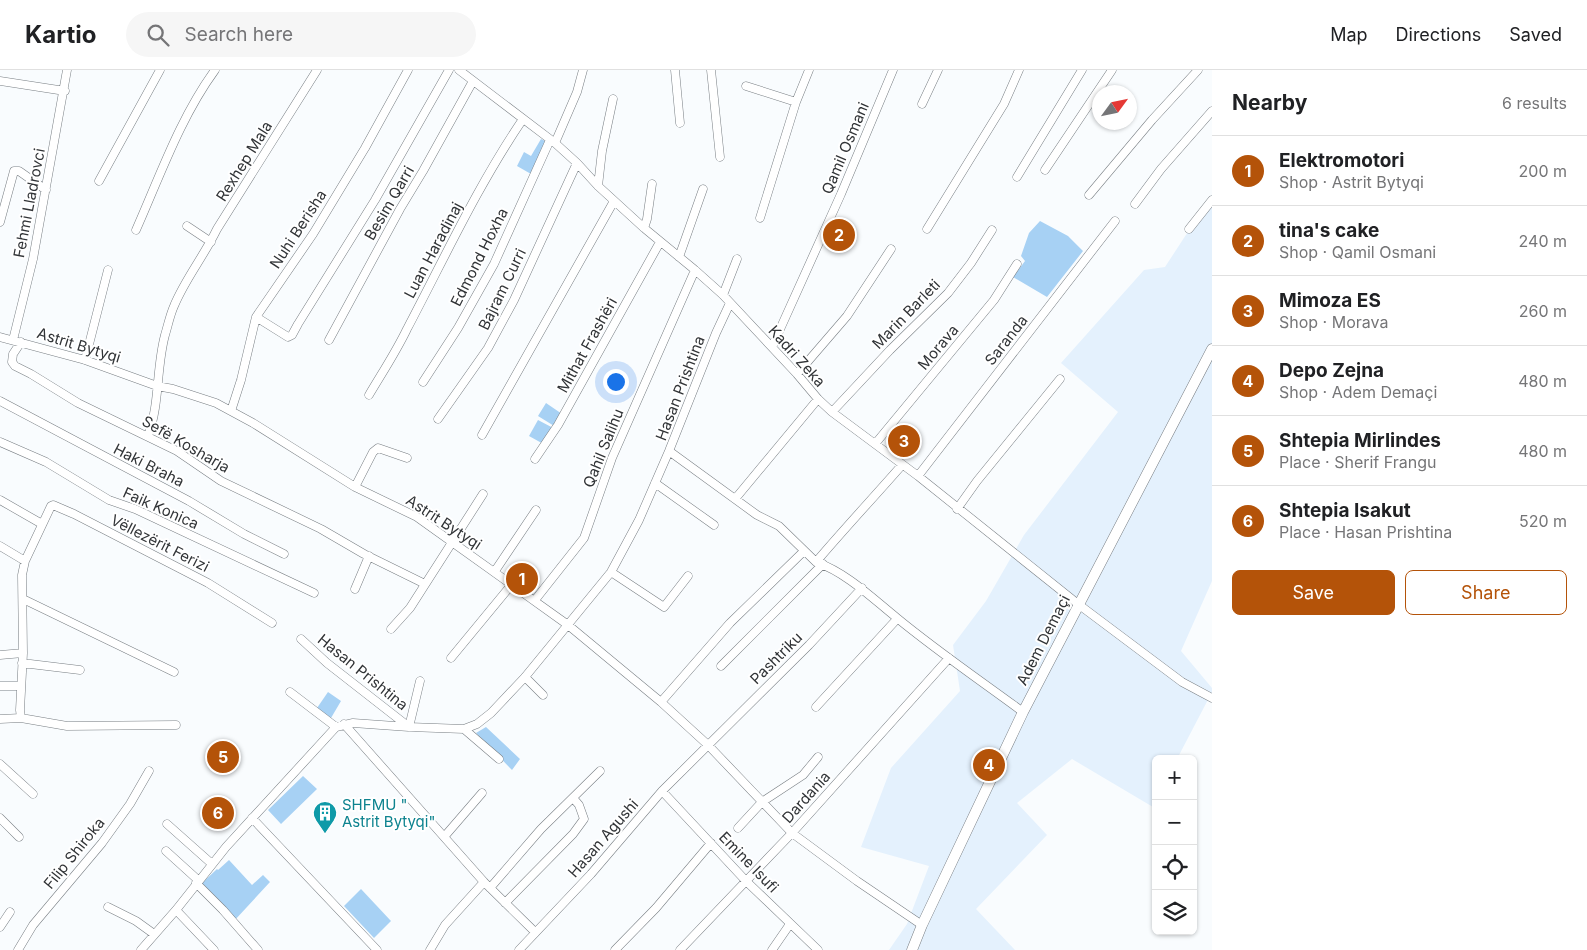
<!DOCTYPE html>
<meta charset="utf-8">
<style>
:root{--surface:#fff;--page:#f6f6f6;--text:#202124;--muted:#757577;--line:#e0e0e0;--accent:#b45309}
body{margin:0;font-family:Inter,sans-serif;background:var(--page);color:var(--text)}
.controls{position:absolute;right:15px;bottom:15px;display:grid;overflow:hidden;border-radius:8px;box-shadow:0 1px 4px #0004}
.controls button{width:45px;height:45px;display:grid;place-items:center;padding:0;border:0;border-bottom:1px solid var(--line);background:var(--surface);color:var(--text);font:25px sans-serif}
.compass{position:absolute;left:1092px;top:15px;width:45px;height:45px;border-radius:50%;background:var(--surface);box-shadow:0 1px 4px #0004;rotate:57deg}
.you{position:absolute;left:615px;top:311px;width:18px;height:18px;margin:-12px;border:4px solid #fff;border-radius:50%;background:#1a73e8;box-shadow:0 0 0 8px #1a73e833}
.badge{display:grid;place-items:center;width:32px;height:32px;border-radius:50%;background:var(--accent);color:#fff;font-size:16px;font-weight:700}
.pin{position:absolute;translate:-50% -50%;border:2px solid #fff;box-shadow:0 1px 5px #0006}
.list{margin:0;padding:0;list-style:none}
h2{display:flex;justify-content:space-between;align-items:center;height:65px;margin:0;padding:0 20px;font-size:21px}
h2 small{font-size:16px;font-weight:400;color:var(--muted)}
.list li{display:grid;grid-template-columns:32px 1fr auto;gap:15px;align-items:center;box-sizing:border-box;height:70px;padding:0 20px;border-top:1px solid var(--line)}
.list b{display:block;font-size:19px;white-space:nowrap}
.list p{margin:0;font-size:16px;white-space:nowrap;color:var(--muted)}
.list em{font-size:16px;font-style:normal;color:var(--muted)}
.actions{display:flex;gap:10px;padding:15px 20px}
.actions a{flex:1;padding:11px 0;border:1px solid var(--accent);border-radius:8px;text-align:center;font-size:18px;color:var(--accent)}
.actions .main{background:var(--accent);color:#fff}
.icon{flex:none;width:28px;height:28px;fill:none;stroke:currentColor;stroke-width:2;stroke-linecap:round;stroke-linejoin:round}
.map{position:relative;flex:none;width:1212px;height:880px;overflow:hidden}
header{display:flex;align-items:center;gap:30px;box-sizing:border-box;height:70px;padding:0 25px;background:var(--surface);border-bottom:1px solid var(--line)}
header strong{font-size:24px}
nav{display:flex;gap:28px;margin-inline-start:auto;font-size:18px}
.search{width:350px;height:45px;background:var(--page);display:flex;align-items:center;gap:12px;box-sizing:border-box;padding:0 18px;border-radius:28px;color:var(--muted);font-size:19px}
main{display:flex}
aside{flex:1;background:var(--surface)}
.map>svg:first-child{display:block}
.built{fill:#e4f1fd}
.green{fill:#a7d1f4}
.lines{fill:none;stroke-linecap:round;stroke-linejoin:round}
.minor-casing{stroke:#787e83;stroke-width:9}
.major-casing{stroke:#787e83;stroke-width:11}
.minor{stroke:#fff;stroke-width:8}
.major{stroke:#fff;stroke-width:10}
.labels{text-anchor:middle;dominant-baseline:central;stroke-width:4;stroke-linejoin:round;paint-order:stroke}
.street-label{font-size:15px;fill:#313437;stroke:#fff}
.culture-label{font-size:15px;fill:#0d838f;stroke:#fff;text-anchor:start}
</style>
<header>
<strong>Kartio</strong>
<div class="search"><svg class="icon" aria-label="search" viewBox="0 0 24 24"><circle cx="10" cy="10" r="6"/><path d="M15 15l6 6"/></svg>Search here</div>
<nav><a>Map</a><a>Directions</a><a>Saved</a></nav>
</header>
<main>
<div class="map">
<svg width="1212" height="880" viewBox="0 0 1212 880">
<rect width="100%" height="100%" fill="#f9fcfe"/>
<path class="built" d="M1212 125V511L1181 581 1212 618V622L1177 689H1156V731L1153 737 1072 689 1017 733 1047 765 976 839 1015 880H889L907 854 929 796 861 777 891 698 960 621 953 575 986 531 1024 465 1118 342 1061 293 1144 200 1165 197Z"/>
<path class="green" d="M541 69 549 73 531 104 517 96 524 82 531 86Z
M1040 151 1068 166 1083 181 1047 227 1013 207 1025 191 1021 186 1029 163Z
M546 333 565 346 559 359 538 346Z
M538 350 557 360 547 376 529 366Z
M328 622 341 631 331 648 317 638Z
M486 657 520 689 512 700 476 663Z
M303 706 317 719 281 754 268 740Z
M229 790 252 815 263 805 270 812 234 851 200 815 217 799 218 800Z
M361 819 391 851 374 868 344 836Z"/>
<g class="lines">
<g class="minor-casing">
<path id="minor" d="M459 0 555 73 577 93 598 116 644 158 695 200 723 225 797 304 818 329 832 342 918 406 1078 534 1182 612 1212 628
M675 0 680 53
M711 0 720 87
M0 11 65 21
M746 16 796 32
M922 34 938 0
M555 73 577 22 583 0
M1045 100 1112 0
M1017 107 1082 0
M99 111 160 0
M598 116 602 81 613 29
M1089 125 1152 50 1198 0
M1135 134 1161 99 1212 41
M760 148 796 32 809 0
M0 152 14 101H19L46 120
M187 156 211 172
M644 158 647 149 652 114
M927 159 1004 34 1019 0
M1189 159 1212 130
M136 160C160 106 180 48 215 0
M679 187 703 119
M723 225 737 189
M256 247 288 267 292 265 298 254 375 130 449 0
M0 267 85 290 157 316 173 319 216 333 253 353 355 417 417 447 568 555 661 632 708 675 792 763 857 811 922 855
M13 270 33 189 67 0
M329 270 400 139 423 101 473 11
M21 272 13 284 12 292 15 296 31 304 78 333 177 381 221 411 321 459 364 484 425 514
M772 277 841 124 893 0
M85 290 108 200
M797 304 847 246 891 179
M423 312 458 258 494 194 550 70
M369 325C382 303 396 282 407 259 444 189 478 115 523 49
M0 331 189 431 244 464 284 484
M231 341 241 310 256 247 313 164 365 78 408 0
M832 342 890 280 948 223 971 193 992 160
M438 349 488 278 514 230 577 93
M482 365 614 131
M148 366C160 334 156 298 165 265 168 255 170 245 174 236 185 209 204 186 217 159L317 0
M0 372 46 392 109 430 135 439 314 523
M875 374 994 230 1017 194
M669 381 757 445 779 456 816 492C847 503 872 528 897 548 937 581 981 611 1023 642
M535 389 558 355 660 172
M918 406 1115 151
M655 413 714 455
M355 417 373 382 378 378 407 388
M735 429 818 329
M0 430 42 454
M957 439 977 411 1060 309
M0 476 25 491
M816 492C844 459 874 427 902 395
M495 501 536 440
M611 502 664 537 688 506
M355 519 369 486
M23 529 174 602
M535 530 584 468 612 388 695 200
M391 559 410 538 483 424
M301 569 327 593 409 657 420 611
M0 585 23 583
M451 588 512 514
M22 593 80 600
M721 596 823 494
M525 607 543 625
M0 616H21
M290 622 336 657
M661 632 730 553 804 481
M816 637 897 549
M0 649 21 648
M344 654 484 812 535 862
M176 655 67 656 21 648 20 640 23 583 22 505 25 491 51 436 53 435 74 444 208 513 272 553
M464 659 499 689
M0 694 33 724
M662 721 746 811 818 880
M0 748 19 767
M252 748 377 880
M167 754 212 794
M738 758 762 732 803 705 818 687
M444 767 482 723
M166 781 198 810
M196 813 223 840 258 880
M490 818 541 759 600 701
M505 833 573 764 584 749 579 735 573 728
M108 837 136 851 154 864
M176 840 214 880
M0 857 10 842
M18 880 33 855 102 773 130 734 149 701
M141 880 176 840 226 777 336 657 353 653 409 657 464 659 477 654 491 643 525 607 611 502 639 450 669 381 716 263 730 233
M430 880 445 855 484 812
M519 880 591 804 662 721 809 575 862 518
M615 880 656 838 711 773
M680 880 792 763 949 588
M772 880 790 854"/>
</g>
<g class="major-casing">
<path id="major" d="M912 880 922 855 1023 642 1212 279"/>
</g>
<use href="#minor" class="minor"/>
<use href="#major" class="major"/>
</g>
<defs>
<g id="building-pin" transform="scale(1.25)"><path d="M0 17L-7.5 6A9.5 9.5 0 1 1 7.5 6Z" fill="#0f9aa8" stroke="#fff"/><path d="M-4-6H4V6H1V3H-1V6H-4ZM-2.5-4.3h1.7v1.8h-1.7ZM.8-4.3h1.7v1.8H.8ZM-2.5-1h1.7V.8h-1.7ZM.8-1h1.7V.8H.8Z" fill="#fff"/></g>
</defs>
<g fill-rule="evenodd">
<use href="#building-pin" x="325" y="743"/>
</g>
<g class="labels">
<g class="street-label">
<text transform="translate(845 78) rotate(-67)">Qamil Osmani</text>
<text transform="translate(244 91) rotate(-58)">Rexhep Mala</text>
<text transform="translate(29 133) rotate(-79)">Fehmi Lladrovci</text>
<text transform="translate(389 133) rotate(-60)">Besim Qarri</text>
<text transform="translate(298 159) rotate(-57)">Nuhi Berisha</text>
<text transform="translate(433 180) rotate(-62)">Luan Haradinaj</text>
<text transform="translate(479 187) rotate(-63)">Edmond Hoxha</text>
<text transform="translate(502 219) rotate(-64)">Bajram Curri</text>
<text transform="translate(906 244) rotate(-46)">Marin Barleti</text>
<text transform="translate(1006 270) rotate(-52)">Saranda</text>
<text transform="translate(79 275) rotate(17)">Astrit Bytyqi</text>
<text transform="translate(587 275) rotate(-61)">Mithat Frashëri</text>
<text transform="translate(938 277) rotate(-50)">Morava</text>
<text transform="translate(797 286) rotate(48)">Kadri Zeka</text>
<text transform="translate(680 318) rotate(-69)">Hasan Prishtina</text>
<text transform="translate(186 374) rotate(30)">Sefë Kosharja</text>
<text transform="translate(603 378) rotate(-68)">Qahil Salihu</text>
<text transform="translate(149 395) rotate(27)">Haki Braha</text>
<text transform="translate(161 438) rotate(24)">Faik Konica</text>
<text transform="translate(444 452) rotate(33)">Astrit Bytyqi</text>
<text transform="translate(160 473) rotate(27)">Vëllezërit Ferizi</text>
<text transform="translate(1043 570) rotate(-63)">Adem Demaçi</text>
<text transform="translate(776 588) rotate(-45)">Pashtriku</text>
<text transform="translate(363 602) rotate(39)">Hasan Prishtina</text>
<text transform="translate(806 727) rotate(-48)">Dardania</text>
<text transform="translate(603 768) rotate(-49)">Hasan Agushi</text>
<text transform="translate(74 783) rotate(-51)">Filip Shiroka</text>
<text transform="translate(749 792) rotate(46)">Emine Isufi</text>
</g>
<g class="culture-label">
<text x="342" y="734">SHFMU "<tspan x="342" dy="17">Astrit Bytyqi"</tspan></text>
</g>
</g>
</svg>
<div class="controls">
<button>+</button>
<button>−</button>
<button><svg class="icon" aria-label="locate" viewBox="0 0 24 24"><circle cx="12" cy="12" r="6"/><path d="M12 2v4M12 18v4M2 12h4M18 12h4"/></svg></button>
<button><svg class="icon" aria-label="layers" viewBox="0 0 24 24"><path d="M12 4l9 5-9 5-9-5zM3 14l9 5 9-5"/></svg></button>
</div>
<svg class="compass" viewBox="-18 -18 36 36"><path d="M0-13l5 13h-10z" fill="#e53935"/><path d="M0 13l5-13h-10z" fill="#757577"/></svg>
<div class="you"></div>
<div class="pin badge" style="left:522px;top:509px">1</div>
<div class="pin badge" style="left:839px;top:165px">2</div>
<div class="pin badge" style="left:904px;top:371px">3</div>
<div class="pin badge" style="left:989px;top:695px">4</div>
<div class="pin badge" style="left:223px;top:687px">5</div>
<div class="pin badge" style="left:218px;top:743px">6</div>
</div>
<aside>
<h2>Nearby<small>6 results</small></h2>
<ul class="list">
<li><span class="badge">1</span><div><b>Elektromotori</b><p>Shop · Astrit Bytyqi</p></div><em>200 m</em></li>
<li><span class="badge">2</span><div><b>tina's cake</b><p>Shop · Qamil Osmani</p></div><em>240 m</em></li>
<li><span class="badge">3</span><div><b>Mimoza ES</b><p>Shop · Morava</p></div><em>260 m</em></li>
<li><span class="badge">4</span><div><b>Depo Zejna</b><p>Shop · Adem Demaçi</p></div><em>480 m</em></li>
<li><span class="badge">5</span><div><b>Shtepia Mirlindes</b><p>Place · Sherif Frangu</p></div><em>480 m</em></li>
<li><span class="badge">6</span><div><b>Shtepia Isakut</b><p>Place · Hasan Prishtina</p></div><em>520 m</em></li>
</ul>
<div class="actions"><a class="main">Save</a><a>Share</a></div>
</aside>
</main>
